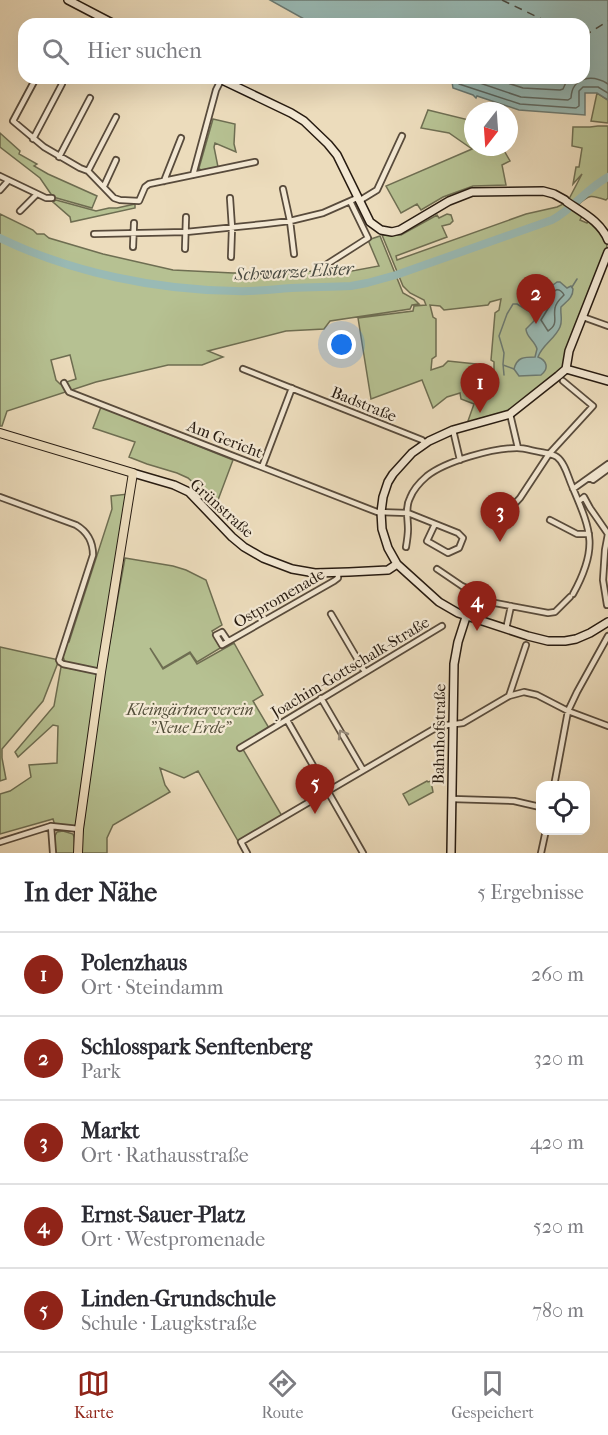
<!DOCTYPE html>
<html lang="de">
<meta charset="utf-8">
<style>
:root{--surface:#fff;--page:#f7f7f7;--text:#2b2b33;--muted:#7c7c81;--line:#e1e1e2;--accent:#8f2418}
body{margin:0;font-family:"IM FELL French Canon",serif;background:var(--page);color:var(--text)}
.controls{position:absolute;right:18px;bottom:18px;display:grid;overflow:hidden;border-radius:12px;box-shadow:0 6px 24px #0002}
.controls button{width:54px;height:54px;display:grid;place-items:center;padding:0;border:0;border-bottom:2px solid var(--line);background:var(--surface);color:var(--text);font:30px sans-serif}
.compass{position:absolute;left:464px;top:102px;width:54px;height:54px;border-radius:50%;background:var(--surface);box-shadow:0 6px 24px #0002;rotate:197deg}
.you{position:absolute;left:342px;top:345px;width:21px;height:21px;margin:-15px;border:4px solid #fff;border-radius:50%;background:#1a73e8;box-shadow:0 0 0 9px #1a73e833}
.badge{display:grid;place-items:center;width:39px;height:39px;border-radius:50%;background:var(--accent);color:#fff;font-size:20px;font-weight:700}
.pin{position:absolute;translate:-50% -50px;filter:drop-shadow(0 2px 3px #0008)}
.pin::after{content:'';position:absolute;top:32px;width:21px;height:18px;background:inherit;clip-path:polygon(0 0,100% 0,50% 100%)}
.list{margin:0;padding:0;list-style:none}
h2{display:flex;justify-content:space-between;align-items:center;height:78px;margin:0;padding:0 24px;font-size:26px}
h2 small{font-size:20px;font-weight:400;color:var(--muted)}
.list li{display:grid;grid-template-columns:39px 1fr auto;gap:18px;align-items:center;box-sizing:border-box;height:84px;padding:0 24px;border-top:2px solid var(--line)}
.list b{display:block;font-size:22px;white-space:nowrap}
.list p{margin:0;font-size:20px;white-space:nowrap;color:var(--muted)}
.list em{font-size:20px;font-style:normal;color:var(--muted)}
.icon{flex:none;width:33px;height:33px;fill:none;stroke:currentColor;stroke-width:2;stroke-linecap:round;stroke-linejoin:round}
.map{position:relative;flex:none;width:608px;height:853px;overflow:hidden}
.search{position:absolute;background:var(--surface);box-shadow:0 6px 24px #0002;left:18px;right:18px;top:18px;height:66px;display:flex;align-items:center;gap:15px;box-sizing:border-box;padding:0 21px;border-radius:18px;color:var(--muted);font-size:22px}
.sheet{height:498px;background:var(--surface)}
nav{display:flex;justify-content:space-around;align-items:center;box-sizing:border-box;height:84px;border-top:2px solid var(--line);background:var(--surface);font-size:16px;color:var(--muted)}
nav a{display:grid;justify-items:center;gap:3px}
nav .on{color:var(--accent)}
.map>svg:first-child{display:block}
.green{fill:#b6c192;stroke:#6e6e52;stroke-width:1.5;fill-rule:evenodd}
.water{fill:#99bab5;stroke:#6b7a73;stroke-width:1.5}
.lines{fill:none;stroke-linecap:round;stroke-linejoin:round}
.shore{stroke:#606a63;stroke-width:1.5}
.stream{stroke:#6b7a73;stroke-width:1.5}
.river{stroke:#99bab5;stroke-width:8}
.ferry{stroke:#494b42;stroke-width:1.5;stroke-dasharray:8 6;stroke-linecap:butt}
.street-casing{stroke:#584b3c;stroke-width:8}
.secondary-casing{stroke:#271b11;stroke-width:10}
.primary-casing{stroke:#271b11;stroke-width:10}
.street{stroke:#f3e8d3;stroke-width:4.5}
.secondary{stroke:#f3e8d3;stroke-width:7}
.primary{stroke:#ecdcbc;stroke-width:8}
.oneway{stroke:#978c7c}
.labels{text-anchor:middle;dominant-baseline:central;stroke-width:4.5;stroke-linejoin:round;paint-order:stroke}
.street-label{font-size:16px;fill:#271b11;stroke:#f3e8d3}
.park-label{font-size:16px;font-style:italic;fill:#524d38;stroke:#f3e8d3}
.water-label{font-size:18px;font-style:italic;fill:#494b42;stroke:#f3e8d3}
</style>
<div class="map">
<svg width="608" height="853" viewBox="0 0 608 853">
<rect width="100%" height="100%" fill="#ecdcbc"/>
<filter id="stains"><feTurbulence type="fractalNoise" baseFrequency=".00333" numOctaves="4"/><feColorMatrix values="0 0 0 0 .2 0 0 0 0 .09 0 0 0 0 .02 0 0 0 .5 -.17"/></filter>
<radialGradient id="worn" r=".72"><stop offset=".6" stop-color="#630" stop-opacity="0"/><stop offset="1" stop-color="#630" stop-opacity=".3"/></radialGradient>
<path class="green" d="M597 93 608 100V123L591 121Z
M428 110 473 121V147H502L510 161 502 165 506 185 473 186 443 197 421 210 417 204 401 213 386 186 472 149 449 133 421 128Z
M213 119 235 124 234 144 236 152 215 143 214 147 218 167 201 171 199 168Z
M598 126H608V198L606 200C592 195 589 194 578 205L569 199 582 174 573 184 576 167H579L582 148 572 146 573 127H590Z
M0 133 20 151 19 154 37 164 34 166 48 174 97 196 92 208 53 197 40 178 0 147Z
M56 200 96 211 109 208H117L135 204V208L71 222 70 217 53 202Z
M563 204 582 216 580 220 587 223 589 219C598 226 605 235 607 246L565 366 512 410 502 415 469 424 468 421 474 404 461 399 460 393 447 397 433 408 422 380 371 399 358 318 413 311 414 306 426 305 424 300 410 293 403 286 382 235H401L437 215 439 218 447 214 451 215 453 221 450 224 442 226 447 237 396 256 397 260 526 214 557 207ZM501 299 499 310 495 313 491 360 494 362V375L477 369 476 364 448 361 443 366 431 370 432 359 436 356V319L433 317 430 305 440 306 444 310 488 305 490 302Z
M0 214 33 230 37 234H44L49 238 103 254 173 270 233 273 322 271 332 264 336 274 379 266 368 240 380 236 403 293 414 299 419 304 412 305 410 309 330 321 324 329 286 331 208 351 223 357 202 365H168L96 382 7 411 2 426H0ZM70 355 76 379 60 384 56 380 51 360Z
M101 407 233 460 215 508 202 491 188 478 177 473 147 464 129 457 135 442 93 428Z
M128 494 100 671 67 664C60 657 64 650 67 642H69L112 509 111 496Z
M125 558 173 566 186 570 206 580 222 625 212 631 222 647 197 662 190 652 163 668 150 648 163 669 190 653 197 664 234 643 263 695 253 701 269 728 241 746 282 816 238 841 198 771 184 778 160 768 165 785 170 792 113 825 107 838V853H80L99 701Z
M0 647 59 660 43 701 2 749V758L6 779 0 781Z
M61 667 99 673 77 828 55 826 53 819 0 834V794L10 791 31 777 29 765 57 763 58 726 53 725 18 757 15 752 54 706Z
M427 781 428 782 431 781 433 792 409 805 403 794Z
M63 831 73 834 74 837 75 853H56C55 846 52 838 57 832Z"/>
<path class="water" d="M270 0H608V100L597 93H585V115L519 110 477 96 476 98 473 95 453 88 452 82 446 78H584V24H314L309 19H304Z
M557 282H560L567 288 571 286 573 289C573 298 567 301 561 307 560 314 563 320 560 327 555 339 542 345 538 357 546 360 550 368 541 375L519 376 514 369C517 357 524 357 535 357L537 349C535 341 526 337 526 329L534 321 535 315C547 307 539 301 544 292 547 288 553 285 557 282Z"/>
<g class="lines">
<path class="shore" d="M456 78 459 84 520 104 576 108 579 106V91L583 87H598L608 93
M465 78 521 97 568 100 571 98C572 77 592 74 608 84
M492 78 523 88 560 90 563 89 568 78
M556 290C559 289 563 292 564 295 560 299 556 302 555 308 553 318 559 324 548 331L541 320 549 307 550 295Z"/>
<path class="stream" d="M572 287 577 279
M503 365 514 369
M504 375 503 364 504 353 499 336 507 314 513 304H517L535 315"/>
<path class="river" d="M0 238C72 273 157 290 236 291 255 292 273 289 291 288 311 287 331 287 351 286L367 283 396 275 552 220C573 209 587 188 608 177"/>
<path class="ferry" d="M502 0 552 24
M584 36 608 21"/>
<g class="street-casing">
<path id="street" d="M36 78 13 121 44 147 80 168 88 171 114 198 120 200 139 201 145 187 149 184 255 162
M33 139 62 84
M59 157 90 98
M88 171 116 117
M193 175 216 90 221 80
M0 176 46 198H52
M164 181 181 138
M104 186 116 160
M283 189 290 221 294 254
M0 190 8 181
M230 198 232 228 231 257
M359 201 377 190 402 136
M20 211 37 194
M94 234 186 232 265 224 290 221 323 213 357 198
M133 247 134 223
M185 249 186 217
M321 268 368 238 350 201
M583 317 608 326
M243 369 422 440 425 443
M64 383 69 392 377 512 408 513 458 533 463 538 459 548 448 553 427 541 435 524
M510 414 518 448
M453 430 460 460
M262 467 292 388
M590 478 593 480 608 469
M573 489 608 464
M0 497 76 525C88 532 93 542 93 555L59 660 60 662 63 664 101 672
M579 501 584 497 590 508 608 534
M506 513 520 498 549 454 593 406 563 381
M550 520 577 534H589
M406 547C407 541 408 535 408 529 408 519 405 507 410 498 413 490 420 482 427 476 446 461 493 448 517 448 525 448 533 451 540 452 545 453 553 454 557 457 565 463 568 477 572 486 591 531 599 547 573 594
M437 569 462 586 478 593
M484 597 486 598
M495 603 548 613 555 612 570 597
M607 605 603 580 605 550 608 534
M331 614 365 672
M506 629 511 606
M228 641 222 632 216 635 222 645 334 581 338 578V572
M509 696 526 645
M321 698 363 770
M287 720 363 853
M240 748 442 626
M554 786 568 711 577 692 608 636
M452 799 514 801 540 807
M51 826 53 853
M0 842 51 826 79 829
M247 853 241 842 439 726 463 723 509 696 524 692 537 695 568 711 608 726
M541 853 546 830"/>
</g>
<g class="secondary-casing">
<path id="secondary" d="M68 0 114 24
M218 78 291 113 304 121 328 144 337 155 370 222 381 230 392 232 400 230 449 201 472 192 543 191 554 194 565 200
M567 202C583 213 601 222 608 240
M608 252 569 351 566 369 558 376 510 414 453 430 429 441 412 453 393 474 388 482 383 497 381 512 382 529 388 548 397 564 439 602 458 613 528 636 548 641H565L576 639 590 633 608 622
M566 369 608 381
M133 473 174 485 189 492 232 537 244 547 263 558 292 569 315 573 349 572 388 570 397 564
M451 853 454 664 458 642 466 617"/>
</g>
<g class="primary-casing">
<path id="primary" d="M0 433 133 473 101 672 81 815 79 829 78 853"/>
</g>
<use href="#street" class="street"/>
<use href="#secondary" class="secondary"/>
<use href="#primary" class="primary"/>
</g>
<defs><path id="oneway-chevron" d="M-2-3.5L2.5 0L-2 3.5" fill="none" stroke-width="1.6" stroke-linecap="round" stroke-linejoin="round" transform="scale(1.5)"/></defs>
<use class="oneway" href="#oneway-chevron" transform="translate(342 734) rotate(-120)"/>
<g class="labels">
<g class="street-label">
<text transform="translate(364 404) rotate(22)">Badstraße</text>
<text transform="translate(225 439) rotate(21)">Am Gericht</text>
<text transform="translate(222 508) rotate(42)">Grünstraße</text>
<text transform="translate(279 598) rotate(-30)">Ostpromenade</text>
<text transform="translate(350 667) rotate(-31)">Joachim-Gottschalk-Straße</text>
<text transform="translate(439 734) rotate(-89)">Bahnhofstraße</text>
</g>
<g class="park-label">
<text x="190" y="709">Kleingärtnerverein<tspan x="190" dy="18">"Neue Erde"</tspan></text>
</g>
<g class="water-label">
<text transform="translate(294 272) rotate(-3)">Schwarze Elster</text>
</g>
</g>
<rect width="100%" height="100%" filter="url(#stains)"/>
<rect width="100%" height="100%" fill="url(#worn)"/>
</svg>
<div class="controls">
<button><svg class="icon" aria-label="locate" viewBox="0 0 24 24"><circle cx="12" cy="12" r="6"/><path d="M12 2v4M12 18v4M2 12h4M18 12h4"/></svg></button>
</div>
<svg class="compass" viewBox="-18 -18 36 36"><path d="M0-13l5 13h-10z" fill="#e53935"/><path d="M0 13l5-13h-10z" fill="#7c7c81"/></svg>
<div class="you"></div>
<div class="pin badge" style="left:480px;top:413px">1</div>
<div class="pin badge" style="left:536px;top:324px">2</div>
<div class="pin badge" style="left:500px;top:542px">3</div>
<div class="pin badge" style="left:477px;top:631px">4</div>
<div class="pin badge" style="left:315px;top:814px">5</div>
<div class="search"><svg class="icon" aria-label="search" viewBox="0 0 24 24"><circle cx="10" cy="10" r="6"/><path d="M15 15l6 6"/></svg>Hier suchen</div>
</div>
<section class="sheet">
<h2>In der Nähe<small>5 Ergebnisse</small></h2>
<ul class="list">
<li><span class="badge">1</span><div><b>Polenzhaus</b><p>Ort · Steindamm</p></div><em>260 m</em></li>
<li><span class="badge">2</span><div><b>Schlosspark Senftenberg</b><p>Park</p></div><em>320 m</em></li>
<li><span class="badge">3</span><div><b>Markt</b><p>Ort · Rathausstraße</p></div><em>420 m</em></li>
<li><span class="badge">4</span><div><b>Ernst-Sauer-Platz</b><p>Ort · Westpromenade</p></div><em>520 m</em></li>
<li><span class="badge">5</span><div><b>Linden-Grundschule</b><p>Schule · Laugkstraße</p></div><em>780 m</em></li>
</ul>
</section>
<nav>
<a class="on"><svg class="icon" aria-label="map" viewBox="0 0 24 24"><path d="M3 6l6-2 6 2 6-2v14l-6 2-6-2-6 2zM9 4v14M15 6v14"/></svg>Karte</a>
<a><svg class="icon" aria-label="directions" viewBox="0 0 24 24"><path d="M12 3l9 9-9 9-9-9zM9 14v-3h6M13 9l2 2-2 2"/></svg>Route</a>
<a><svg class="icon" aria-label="saved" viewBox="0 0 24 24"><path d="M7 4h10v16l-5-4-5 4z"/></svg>Gespeichert</a>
</nav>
